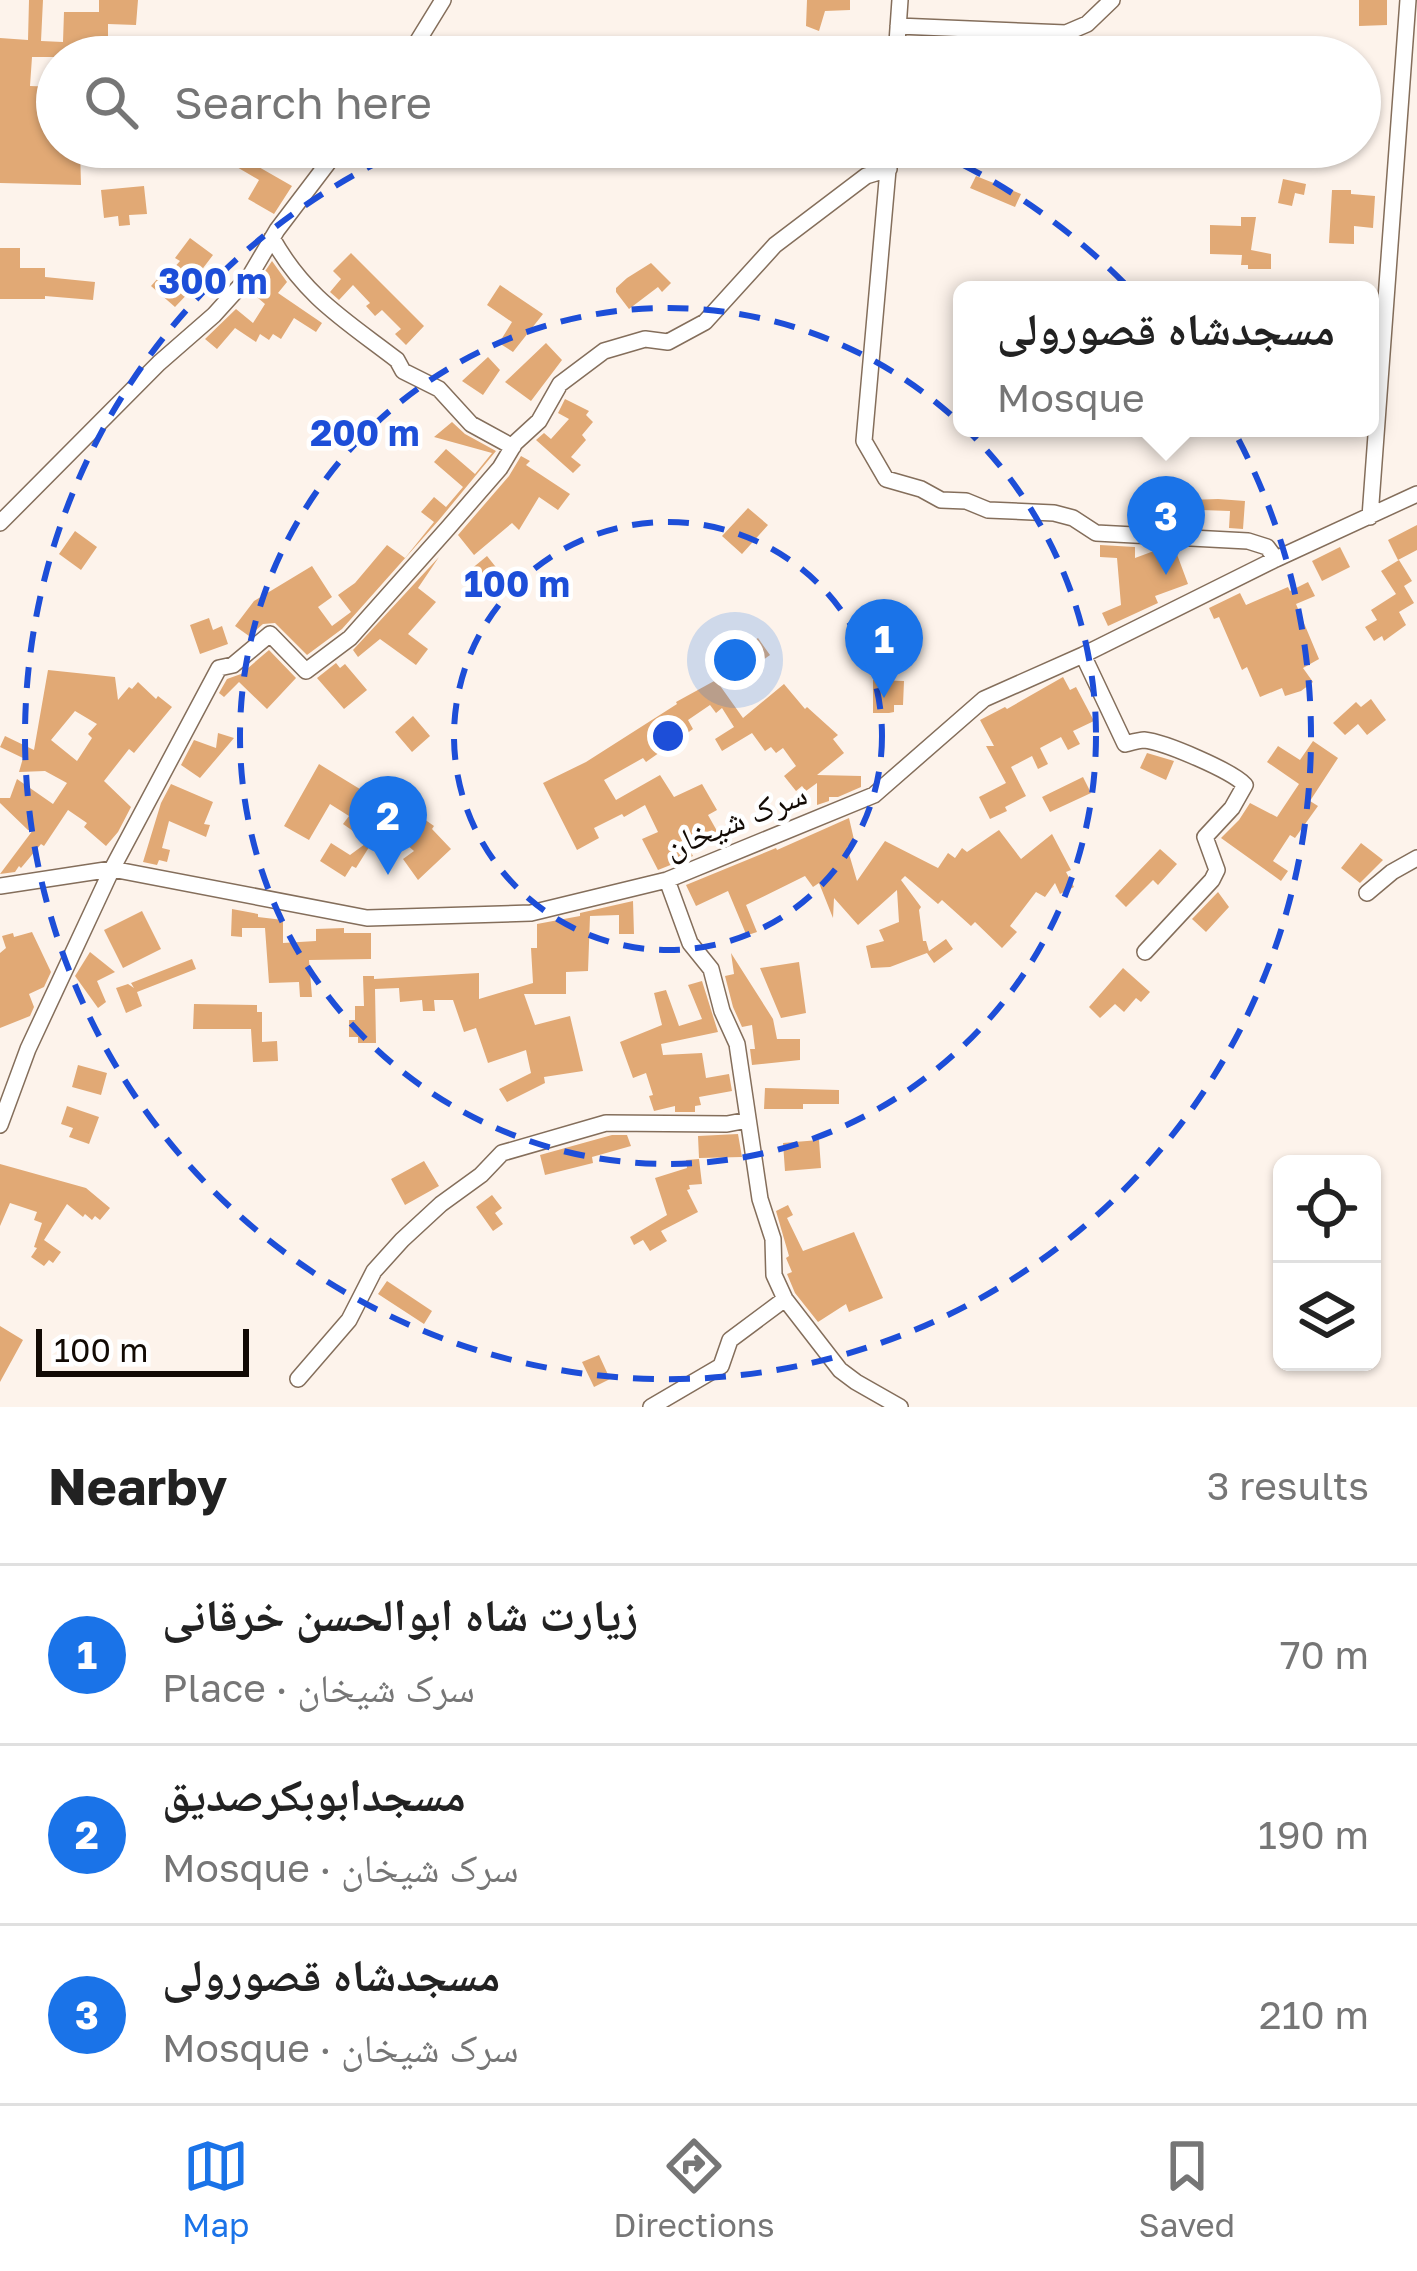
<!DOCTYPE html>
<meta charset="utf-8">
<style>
:root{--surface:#fff;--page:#f6f6f6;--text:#222;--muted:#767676;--line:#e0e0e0;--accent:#1a73e8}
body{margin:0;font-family:"Golos Text","Noto Naskh Arabic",sans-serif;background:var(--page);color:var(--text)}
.controls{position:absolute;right:36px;bottom:36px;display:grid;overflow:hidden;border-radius:18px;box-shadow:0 3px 9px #0004}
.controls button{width:108px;height:108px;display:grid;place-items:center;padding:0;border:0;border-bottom:3px solid var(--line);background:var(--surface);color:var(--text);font:60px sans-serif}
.scale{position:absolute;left:36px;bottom:30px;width:213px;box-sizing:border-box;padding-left:12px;border:6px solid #120a04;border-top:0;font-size:33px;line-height:42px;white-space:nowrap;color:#120a04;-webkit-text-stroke:9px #fff;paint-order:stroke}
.you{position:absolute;left:735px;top:660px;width:42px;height:42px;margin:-30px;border:9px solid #fff;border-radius:50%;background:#1a73e8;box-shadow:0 0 0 18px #1a73e833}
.badge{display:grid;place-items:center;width:78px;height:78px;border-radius:50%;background:var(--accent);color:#fff;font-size:39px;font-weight:700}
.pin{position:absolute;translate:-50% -99px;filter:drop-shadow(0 3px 6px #0008)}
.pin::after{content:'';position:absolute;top:63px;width:42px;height:36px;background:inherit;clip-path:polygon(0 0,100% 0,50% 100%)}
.popup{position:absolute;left:953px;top:281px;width:426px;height:156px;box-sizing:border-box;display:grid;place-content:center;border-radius:18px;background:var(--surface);filter:drop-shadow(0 3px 9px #0005);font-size:39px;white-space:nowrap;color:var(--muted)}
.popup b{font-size:45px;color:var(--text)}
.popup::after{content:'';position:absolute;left:50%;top:100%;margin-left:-24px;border:24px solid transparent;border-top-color:var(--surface)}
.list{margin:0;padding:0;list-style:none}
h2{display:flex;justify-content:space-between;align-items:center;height:156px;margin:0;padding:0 48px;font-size:51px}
h2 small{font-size:39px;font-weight:400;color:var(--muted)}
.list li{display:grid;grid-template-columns:78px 1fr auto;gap:36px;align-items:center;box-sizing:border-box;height:180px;padding:0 48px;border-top:3px solid var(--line)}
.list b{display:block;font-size:45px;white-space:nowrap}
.list p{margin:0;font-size:39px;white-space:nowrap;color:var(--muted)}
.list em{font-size:39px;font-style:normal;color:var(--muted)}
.icon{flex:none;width:66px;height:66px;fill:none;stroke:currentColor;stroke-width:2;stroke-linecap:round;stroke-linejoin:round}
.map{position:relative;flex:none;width:1417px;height:1407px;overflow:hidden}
.search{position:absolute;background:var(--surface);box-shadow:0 3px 9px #0004;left:36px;right:36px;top:36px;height:132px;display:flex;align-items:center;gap:30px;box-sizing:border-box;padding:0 42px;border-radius:66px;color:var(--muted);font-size:45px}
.sheet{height:696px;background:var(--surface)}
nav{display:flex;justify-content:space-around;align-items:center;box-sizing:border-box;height:168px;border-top:3px solid var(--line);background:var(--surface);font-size:33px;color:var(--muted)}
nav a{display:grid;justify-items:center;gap:6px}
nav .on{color:var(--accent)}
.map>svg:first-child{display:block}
.building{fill:#e1a975;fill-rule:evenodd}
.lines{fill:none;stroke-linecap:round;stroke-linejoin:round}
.minor-casing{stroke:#846e5b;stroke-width:18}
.minor{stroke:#fff;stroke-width:15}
.ring{fill:none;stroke:#1d4ed8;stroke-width:6;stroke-dasharray:21 15}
.labels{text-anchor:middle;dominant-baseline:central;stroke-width:9;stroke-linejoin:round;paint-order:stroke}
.street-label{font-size:33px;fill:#120a04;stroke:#fff}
.centre{fill:#1d4ed8;stroke:#fff;stroke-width:6}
.ring-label{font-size:36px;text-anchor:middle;font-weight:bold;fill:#1d4ed8;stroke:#fff;stroke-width:9;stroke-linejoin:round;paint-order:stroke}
</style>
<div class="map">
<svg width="1417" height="1407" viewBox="0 0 1417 1407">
<rect width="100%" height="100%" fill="#fdf3eb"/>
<path class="building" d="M29 0H43L41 41 63 42 64 12H99V0H138L136 25 108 24V57H32L30 86 57 87V148H80L81 185 0 183V38L28 40Z
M807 0H850V10L825 11 819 31 806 26Z
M1359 0H1387V25L1359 26Z
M959 41 995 42 1014 48 1012 57H948Z
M236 154 292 186 274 214 248 199 259 180 230 163Z
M976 176 1021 194 1015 207 970 188Z
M1283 179 1306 184 1304 195 1295 193 1292 206 1278 203Z
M144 186 147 214 129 215 130 225 119 226 118 216 104 218 101 190Z
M1332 190H1351V194L1375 196 1373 228 1354 226V244L1329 243Z
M1241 217H1256L1251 250 1271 254V269H1248V265H1241L1242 255 1210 254V225L1241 226Z
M190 238 213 255 191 284 194 287 175 307 151 286 159 277 163 280 180 261 175 258Z
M0 248H20V268H45V277L95 282 93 300 45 296V299H0Z
M351 253 424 326 406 345 395 334 401 329 382 310 375 316 366 306 370 303 353 285 339 300 330 292 341 279 333 271Z
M272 261 287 282 278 293 322 323 316 332 294 318 281 339 273 334 269 340 260 334 256 342 235 328 217 349 205 339 236 309 253 323 265 304 251 292Z
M651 263 671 283 662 292 658 287 629 309 616 292V288L627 278Z
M500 285 543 314 513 352 499 343 512 322 487 305Z
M546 343 562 360 531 401 505 382Z
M488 357 500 370 483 395 462 381Z
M565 399 589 411 586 415 593 422 582 435 586 440 571 457 581 465 573 473 536 440 544 433 551 439 569 419 558 413Z
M452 422 465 434 496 451 439 520 342 629 307 655 275 623 263 624 249 636 235 626 254 601 312 566 332 597 318 607 332 626 351 612 338 595 355 583 387 545 405 558 434 522 421 512 434 497 446 507 463 487 434 462 446 449 475 474 492 453 434 437Z
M521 456 530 461 526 465 570 494 558 510 539 497 519 530 512 523 474 555 458 535 509 476Z
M1218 499 1245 501 1243 529 1229 528 1230 511 1201 510V527L1189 526V500Z
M748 508 768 525 742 554 722 536Z
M1417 525V550L1398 560 1388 540Z
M75 531 97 547 81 570 59 554Z
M1100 545 1135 547V558L1162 548 1175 549 1188 584 1155 596 1158 603 1108 626 1102 613 1121 605 1117 558 1100 557Z
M1340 547 1350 567 1322 581 1312 561Z
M487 556 511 586 507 590 485 572 477 579 470 570Z
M439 557 418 588 436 602 408 634 428 649 416 665 380 639 358 657 353 650Z
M1399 560 1412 581 1404 586 1414 603 1399 612 1406 625 1384 641 1382 636 1374 641 1365 627 1377 620 1371 610 1396 594 1381 571Z
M1308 582 1315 596 1296 604 1319 659 1303 668 1313 682 1301 691 1285 696 1282 688 1260 697 1247 667 1242 670 1219 617 1214 619 1209 608 1240 593 1246 605 1288 587 1290 591Z
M209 618 213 630 222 626 228 644 200 654 190 625Z
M758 638 770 655 749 670 736 652Z
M269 650 296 678 267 709 239 682 224 697 219 693 227 679 241 674Z
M336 663 340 668 345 664 367 690 344 709 317 678Z
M48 670 115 677 118 700 129 687 132 689 138 682 156 699 158 696 172 707 134 753 129 749 104 781 131 807 118 832 106 846 84 827 87 823 68 810 44 846 41 844 21 868 19 866 15 872 0 874 33 830H28L0 803V798H10L17 779 53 804 67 783 45 771 19 772 23 758 0 747 5 736 34 750ZM75 711 97 724 88 734 92 738 77 761 51 740Z
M1063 677 1070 690 1076 687 1094 721 1073 731 1080 744 1068 750 1061 737 1040 748 1048 764 1038 769 1032 756 1011 767 1026 796 1005 807 1007 811 990 819 979 797 1006 783 986 746H994L980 720 1005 707 1007 709Z
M716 680 743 718 784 684 805 709 807 707 838 735 833 739 844 753 817 775 861 776V787L838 797H829V801L817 805V783L806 791 802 786 796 791 784 776 796 766 783 748 776 753 771 747 765 751 752 733 722 751 715 739 734 727 722 708 716 713 710 705 688 720 693 729 646 762 643 758 604 780 616 800 660 775 674 797 702 784 717 810 708 815 717 831 688 847 693 856 658 870 642 839 658 832 645 805 624 817 622 814 594 828 599 838 577 850 543 783 586 762 677 704 676 702Z
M873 680 904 681 903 705H894V712L889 713H873Z
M1371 699 1386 720 1367 735 1358 724 1345 735 1333 723 1356 702 1361 707Z
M413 716 430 736 412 752 395 732Z
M218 733 234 738 200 778 181 765 194 740 216 748Z
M1313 741 1338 758 1310 801 1318 806 1295 838 1290 835 1273 861 1288 871 1281 881 1221 838 1239 820 1250 803 1277 817 1299 784 1267 762 1278 746 1300 760Z
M1147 753 1174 761 1166 780 1140 768Z
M319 764 386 805 392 794 416 809 414 812 434 826 432 829 451 849 418 880 403 859 414 851 377 819 363 838 343 824 349 816 330 804 309 840 284 826Z
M1083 777 1091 793 1050 812 1042 797Z
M171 784 213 802 204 824 210 825 206 837 169 821 162 848 170 850 167 862 159 860 157 865 143 862 161 803Z
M849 818 855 844 847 847 857 881 885 841 938 868 948 853 955 858 962 848 967 852 999 830 1021 859 1052 834 1071 870 1066 872 1074 887 1060 894 1055 883 1045 897 1036 892 1010 926 1017 932 1002 948 975 922 971 926 942 900 938 904 905 876 901 880 921 907 919 910 923 941H926L929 951 946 939 953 949 934 963 927 953 890 967 871 968 866 946 884 941 879 930 899 922 897 890 858 925 834 898 833 918 819 883 813 887 805 876 746 905 757 932 751 934H746L728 891 696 906 686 885 776 848 777 850Z
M376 836 356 868 352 866 345 877 320 861 331 843 350 855Z
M1361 843 1383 860 1360 883 1341 868Z
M1160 849 1177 864 1158 885 1153 880 1126 907 1115 896Z
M1218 892 1229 907 1206 932 1192 919Z
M633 901 634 934H619V915L590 916 588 971 566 972V994H524L535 1025 570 1016 583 1071 544 1077 545 1083 507 1102 499 1089 531 1073 526 1050 488 1063 476 1028 464 1032 453 1000H434L435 1011H423L422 1000 400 1002 399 988 375 989 376 1043H358V1037H349V1020H355V1006H364L363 976H374V979L479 973V999L533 983 531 948H537V924L580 916V913Z
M232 909 258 914V917L283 920V943L316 941V929L344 928V933H371V959L309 960 312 997H300L299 982 269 983 265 928H242V937L231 936Z
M142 911 161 949 123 968 104 930Z
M32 932 51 972 44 987 29 994 34 1007 30 1016 0 1028V953L6 948 2 936 13 933 14 937Z
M90 952 115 972 97 981 106 1002 98 1008 75 976Z
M731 953 773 1019 777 1039H800V1060L752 1065 750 1049H755L752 1025 742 1027 733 1007 725 976 734 974Z
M192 959 196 969 137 992 142 1006 126 1013 116 988 128 984 134 988 131 983Z
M799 962 806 1013 781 1018 760 968Z
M1123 968 1150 992 1141 1002 1136 998 1124 1012 1115 1004 1100 1018 1089 1007Z
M702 981 718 1032 661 1044 663 1055 702 1053 706 1078 729 1074 732 1091 699 1097 701 1105 695 1106V1112H675V1106L654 1111 649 1096 653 1095 646 1073 633 1078 620 1042 662 1025 654 993 666 990 679 1026 702 1019 688 985Z
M194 1004 257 1005V1012H262V1042L277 1041 278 1061 253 1062 251 1029H193Z
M78 1065 107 1073 101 1095 72 1087Z
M765 1088 839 1090V1104H803V1109H764Z
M67 1106 99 1117 89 1144 69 1137 73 1128 61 1124Z
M738 1134 742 1157 699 1158 698 1136Z
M612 1135H627L631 1146 592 1157 593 1163 545 1175 540 1155Z
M819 1140 821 1168 785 1171 783 1143Z
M699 1159 702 1184 689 1185 690 1189 687 1190 698 1212 661 1231 667 1241 650 1251 643 1240 634 1245 630 1237 667 1215 655 1178 687 1168 686 1160Z
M424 1161 439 1186 405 1205 391 1179Z
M0 1164 86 1188 110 1208 100 1220 95 1216 92 1220 85 1214 83 1217 67 1204 44 1240 61 1252 53 1263 49 1260 44 1266 31 1257 37 1248 34 1247 42 1223 34 1220 37 1212 10 1203 0 1226Z
M492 1195 502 1208 495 1213 503 1224 493 1231 476 1207Z
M788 1205 793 1215 787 1218 803 1251 854 1232 883 1298 849 1312 846 1304 818 1322 795 1293 787 1274 792 1272 786 1258 789 1256 776 1211Z
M387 1281 432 1311 424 1324 378 1294Z
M0 1326 23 1340 0 1382Z
M599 1355 610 1379 594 1387 582 1362Z"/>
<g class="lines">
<g class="minor-casing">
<path id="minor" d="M898 26 1066 33 1087 24 1112 0
M408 57 443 0
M896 57 900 0
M890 147 864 441 886 479 921 489 941 500 966 501 988 510 1054 513 1073 518 1096 533 1248 541 1267 547 1276 559
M272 238C305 297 345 320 397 360L403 371 439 389 471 424 513 447
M1370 517 1408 0
M0 523 159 363 214 315 251 274 277 230 340 147
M1083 655 1125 744C1129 743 1140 740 1144 740 1165 742 1232 771 1245 785L1232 808 1205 837 1217 870 1212 880 1145 952
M667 880 690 943 711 969 722 1011 737 1044 760 1199 773 1239 774 1275 785 1299 840 1370 856 1382 900 1407
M0 886 112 869 367 918 531 913 667 880 874 795 984 699 1083 655 1276 559 1417 494
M1367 893 1392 872 1417 858
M0 1125 28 1049 112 869 219 668 233 665 270 634 306 671 350 638 448 528 500 468 515 443 539 421 560 384 604 351 645 339 668 342 705 322 775 245 866 176 889 169
M298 1379 349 1320 374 1271 402 1240 441 1204 481 1175 502 1153 606 1123 727 1124 748 1120
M651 1407 721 1366 730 1340 785 1299"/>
</g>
<use href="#minor" class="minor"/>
</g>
<g class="ring">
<circle cx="668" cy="736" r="214"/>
<circle cx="668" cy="736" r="428"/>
<path d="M930 149A643 643 0 1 1 406 149"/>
</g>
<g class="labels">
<g class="street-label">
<text transform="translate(735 819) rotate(-22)">سرک شیخان</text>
</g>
</g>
<circle cx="668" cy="736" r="18" class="centre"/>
<g class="ring-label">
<text x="213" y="294">300 m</text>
<text x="365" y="446">200 m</text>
<text x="517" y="597">100 m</text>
</g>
</svg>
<div class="controls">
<button><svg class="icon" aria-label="locate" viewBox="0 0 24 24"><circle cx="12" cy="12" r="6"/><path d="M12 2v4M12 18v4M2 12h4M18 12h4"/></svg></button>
<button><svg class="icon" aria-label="layers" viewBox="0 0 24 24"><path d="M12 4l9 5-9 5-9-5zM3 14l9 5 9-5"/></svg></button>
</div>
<div class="scale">100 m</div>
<div class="you"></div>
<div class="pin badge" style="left:884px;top:698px">1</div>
<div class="pin badge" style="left:388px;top:875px">2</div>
<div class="pin badge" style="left:1166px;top:575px">3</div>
<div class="popup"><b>مسجدشاه قصورولی</b>Mosque</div>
<div class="search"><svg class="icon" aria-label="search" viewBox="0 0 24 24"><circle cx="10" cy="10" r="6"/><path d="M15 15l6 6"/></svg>Search here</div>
</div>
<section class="sheet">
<h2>Nearby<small>3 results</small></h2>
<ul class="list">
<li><span class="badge">1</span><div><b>زیارت شاه ابوالحسن خرقانی</b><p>Place · سرک شیخان</p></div><em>70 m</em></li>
<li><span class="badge">2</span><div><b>مسجدابوبکرصدیق</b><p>Mosque · سرک شیخان</p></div><em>190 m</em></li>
<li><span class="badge">3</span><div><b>مسجدشاه قصورولی</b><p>Mosque · سرک شیخان</p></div><em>210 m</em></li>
</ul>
</section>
<nav>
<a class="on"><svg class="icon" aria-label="map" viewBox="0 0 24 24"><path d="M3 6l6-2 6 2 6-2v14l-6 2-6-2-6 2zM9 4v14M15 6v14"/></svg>Map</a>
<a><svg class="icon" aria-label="directions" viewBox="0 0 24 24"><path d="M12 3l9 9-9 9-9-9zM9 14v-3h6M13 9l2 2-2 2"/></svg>Directions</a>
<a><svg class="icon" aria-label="saved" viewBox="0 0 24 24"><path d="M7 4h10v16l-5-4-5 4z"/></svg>Saved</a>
</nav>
